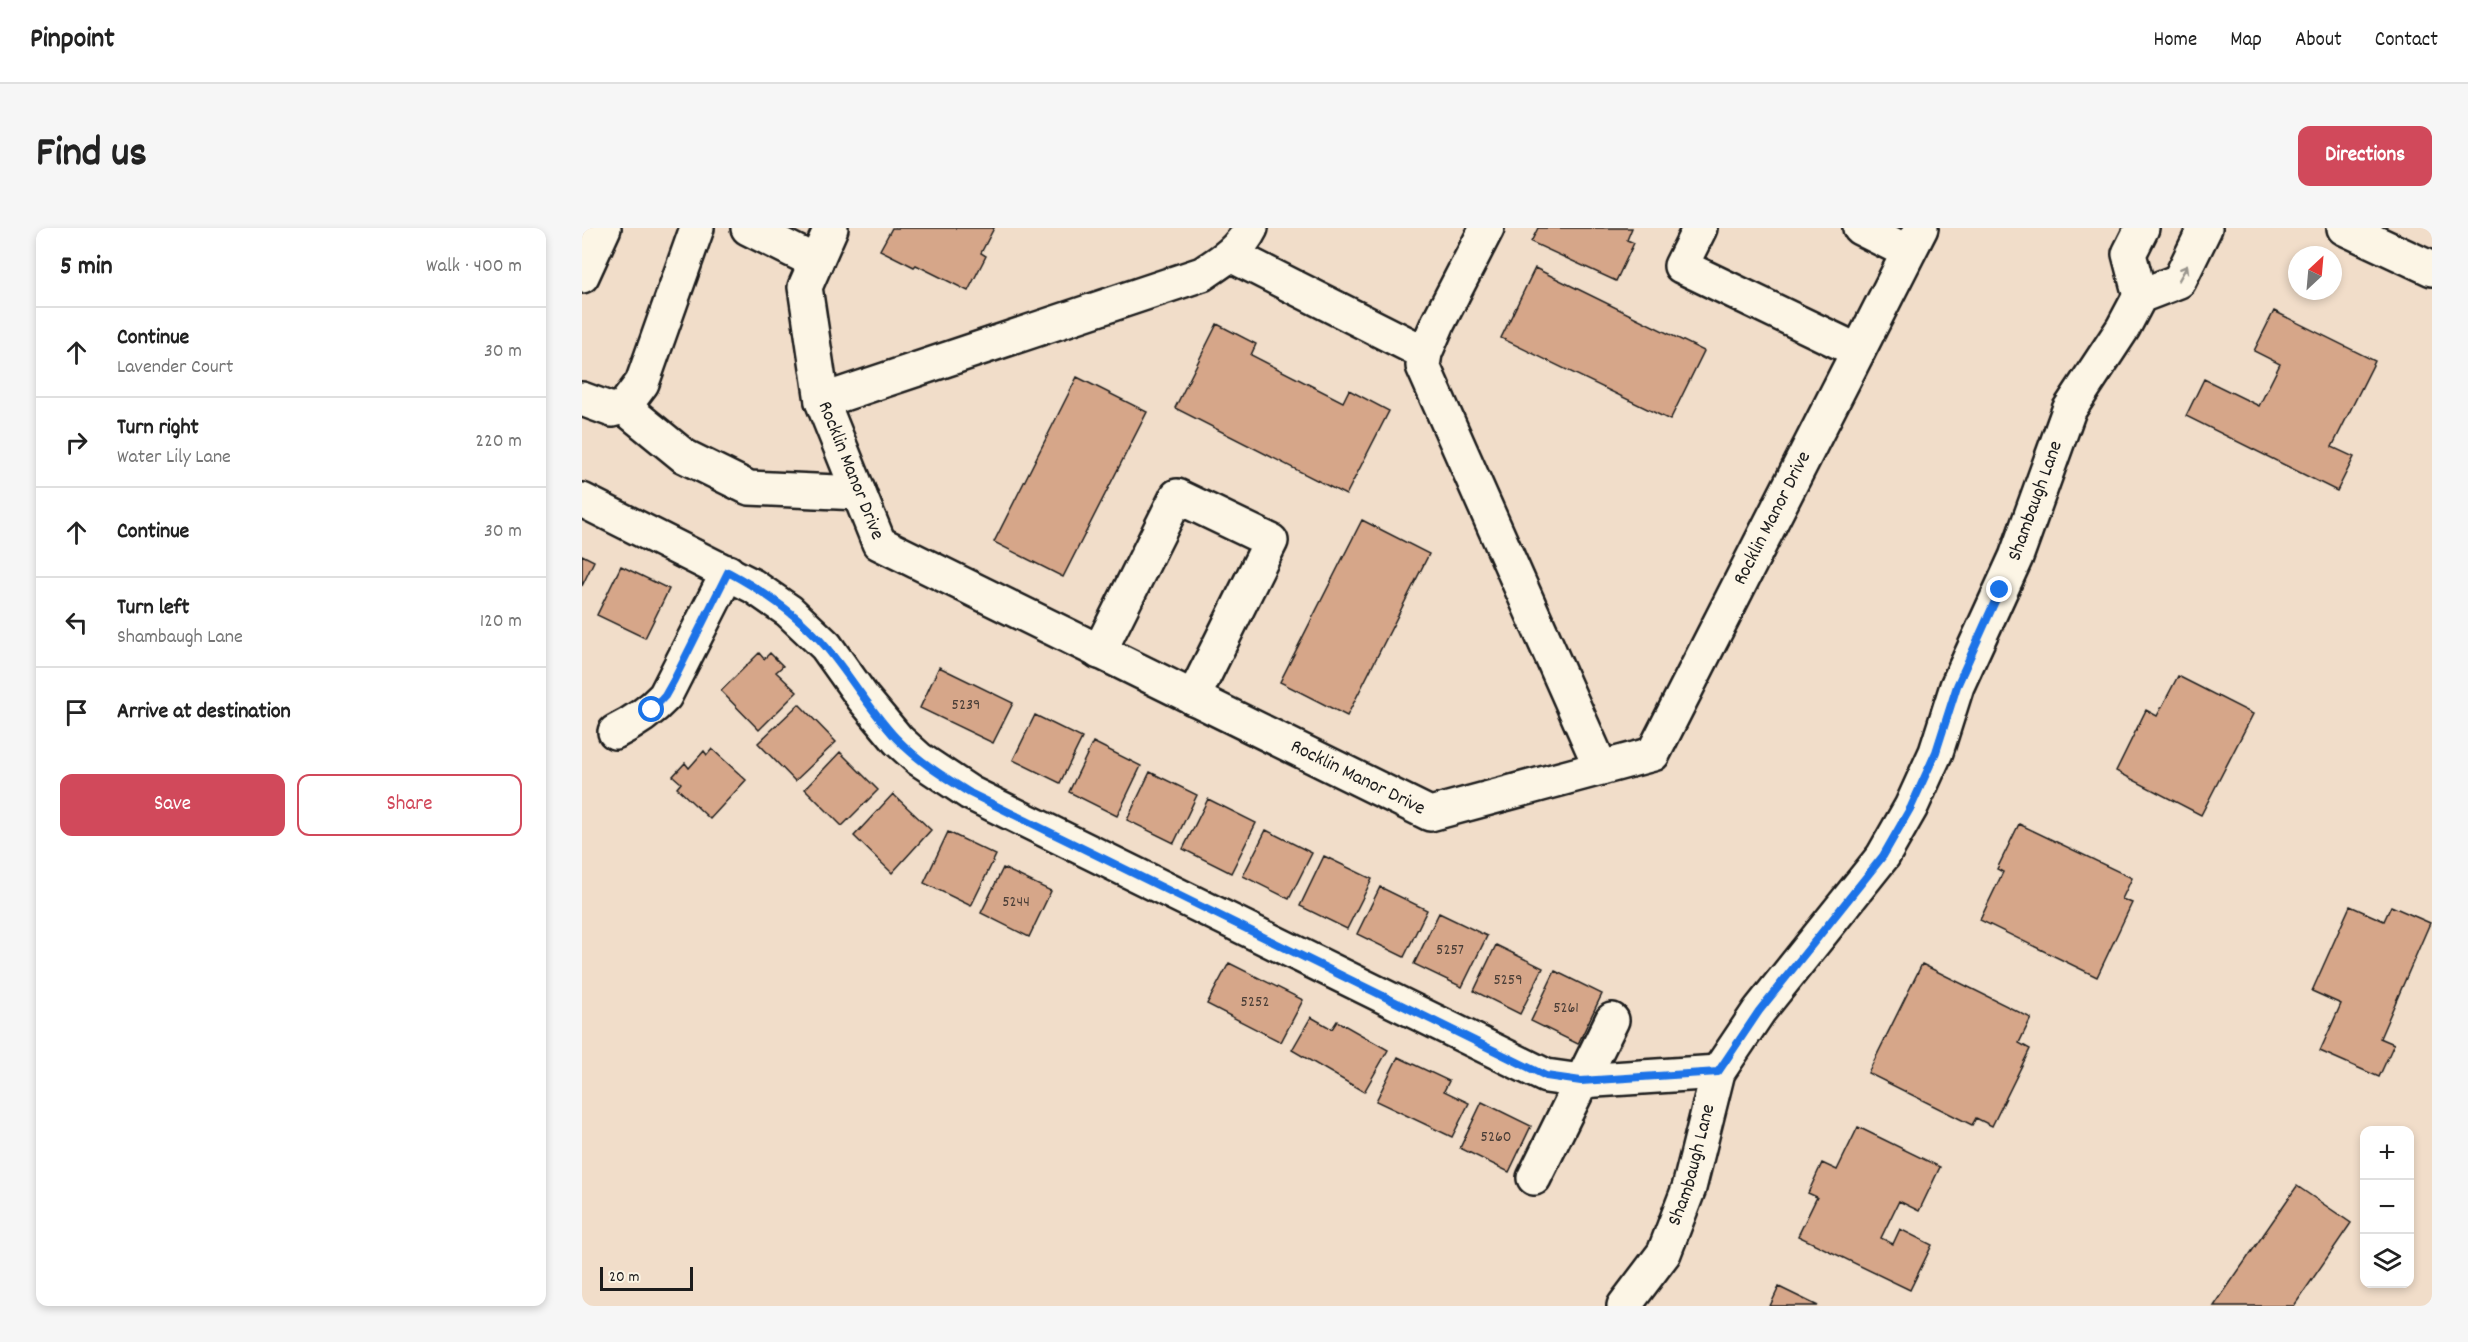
<!DOCTYPE html>
<meta charset="utf-8">
<style>
:root{--surface:#fff;--page:#f6f6f6;--text:#222;--muted:#767676;--line:#e0e0e0;--accent:#d1495b}
body{margin:0;font-family:Dekko,sans-serif;background:var(--page);color:var(--text)}
.controls{position:absolute;right:18px;bottom:18px;display:grid;overflow:hidden;border-radius:12px;box-shadow:0 3px 9px #0003}
.controls button{width:54px;height:54px;display:grid;place-items:center;padding:0;border:0;border-bottom:2px solid var(--line);background:var(--surface);color:var(--text);font:30px sans-serif}
.compass{position:absolute;left:1706px;top:18px;width:54px;height:54px;border-radius:50%;background:var(--surface);box-shadow:0 3px 9px #0003;rotate:26deg}
.scale{position:absolute;left:18px;bottom:15px;width:93px;box-sizing:border-box;padding-left:6px;border:3px solid #1c1c1c;border-top:0;font-size:16px;line-height:21px;white-space:nowrap;color:#1c1c1c;-webkit-text-stroke:4px #fcf5e5;paint-order:stroke}
.stop{position:absolute;width:18px;height:18px;margin:-14px;border:4px solid #1a73e8;border-radius:50%;background:#fff}
.stop.end{background:#1a73e8;border-color:#fff;box-shadow:0 2px 6px #0008}
.list{margin:0;padding:0;list-style:none}
h2{display:flex;justify-content:space-between;align-items:center;height:78px;margin:0;padding:0 24px;font-size:26px}
h2 small{font-size:20px;font-weight:400;color:var(--muted)}
.list li{display:grid;grid-template-columns:39px 1fr auto;gap:18px;align-items:center;box-sizing:border-box;height:90px;padding:0 24px;border-top:2px solid var(--line)}
.list b{display:block;font-size:22px;white-space:nowrap}
.list p{margin:0;font-size:20px;white-space:nowrap;color:var(--muted)}
.list em{font-size:20px;font-style:normal;color:var(--muted)}
.actions{display:flex;gap:12px;padding:18px 24px}
.actions a{flex:1;padding:14px 0;border:2px solid var(--accent);border-radius:12px;text-align:center;font-size:21px;color:var(--accent)}
.actions .main{background:var(--accent);color:#fff}
.icon{flex:none;width:33px;height:33px;fill:none;stroke:currentColor;stroke-width:2;stroke-linecap:round;stroke-linejoin:round}
.map{position:relative;flex:none;width:1850px;height:1078px;overflow:hidden;border-radius:12px}
header{display:flex;align-items:center;gap:36px;box-sizing:border-box;height:84px;padding:0 30px;background:var(--surface);border-bottom:2px solid var(--line)}
header strong{font-size:28px}
nav{display:flex;gap:33px;margin-inline-start:auto;font-size:21px}
.intro{display:flex;align-items:center;justify-content:space-between;box-sizing:border-box;height:144px;padding:0 36px}
h1{margin:0;font-size:42px}
.button{padding:15px 27px;border-radius:12px;background:var(--accent);color:#fff;font-size:21px;font-weight:700}
main{display:flex;gap:36px;padding:0 36px}
aside{flex:1;background:var(--surface);border-radius:12px;box-shadow:0 3px 9px #0003}
.map>svg:first-child{display:block}
.building{fill:#d6a689;stroke:#1c1c1c;stroke-width:1.5}
.lines{fill:none;stroke-linecap:round;stroke-linejoin:round}
.minor-casing{stroke:#1c1c1c;stroke-width:38}
.minor{stroke:#fcf5e5;stroke-width:33}
.oneway{stroke:#97938b}
.route{stroke:#1a73e8;stroke-width:8}
.labels{text-anchor:middle;dominant-baseline:central;stroke-width:6;stroke-linejoin:round;paint-order:stroke}
.number-label{font-size:16px;fill:#4a3e37}
.street-label{font-size:20px;fill:#1c1c1c;stroke:#fcf5e5}
</style>
<header>
<strong>Pinpoint</strong>
<nav><a>Home</a><a>Map</a><a>About</a><a>Contact</a></nav>
</header>
<div class="intro"><h1>Find us</h1><a class="button">Directions</a></div>
<main>
<aside>
<h2>5 min<small>Walk · 400 m</small></h2>
<ul class="list">
<li><svg class="icon" aria-label="ahead" viewBox="0 0 24 24"><path d="M12 20V5M6 11l6-6 6 6"/></svg><div><b>Continue</b><p>Lavender Court</p></div><em>30 m</em></li>
<li><svg class="icon" aria-label="right" viewBox="0 0 24 24"><path d="M7 20v-9h11M14 6l5 5-5 5"/></svg><div><b>Turn right</b><p>Water Lily Lane</p></div><em>220 m</em></li>
<li><svg class="icon" aria-label="ahead" viewBox="0 0 24 24"><path d="M12 20V5M6 11l6-6 6 6"/></svg><div><b>Continue</b></div><em>30 m</em></li>
<li><svg class="icon" aria-label="left" viewBox="0 0 24 24"><path d="M17 20v-9H6M10 6l-5 5 5 5"/></svg><div><b>Turn left</b><p>Shambaugh Lane</p></div><em>120 m</em></li>
<li><svg class="icon" aria-label="arrive" viewBox="0 0 24 24"><path d="M6 21V4h12l-3 4 3 4H6"/></svg><div><b>Arrive at destination</b></div></li>
</ul>
<div class="actions"><a class="main">Save</a><a>Share</a></div>
</aside>
<div class="map">
<svg width="1850" height="1078" viewBox="0 0 1850 1078">
<rect width="100%" height="100%" fill="#f1ddc9"/>
<filter id="ink" filterUnits="userSpaceOnUse"><feTurbulence type="fractalNoise" baseFrequency=".0167" numOctaves="2"/><feDisplacementMap in="SourceGraphic" scale="12" xChannelSelector="R" yChannelSelector="G"/><feConvolveMatrix kernelMatrix="1 2 1 2 8 2 1 2 1" color-interpolation-filters="sRGB"/></filter>
<g filter="url(#ink)">
<path class="building" d="M310 0H412L399 25 404 28 386 63 334 37 332 39 298 22Z
M956 0H1050L1045 12 1052 15 1034 53 949 14Z
M953 40 1122 123 1088 192 919 110Z
M1692 83 1793 133 1750 219 1772 229 1755 263 1604 188 1622 151 1677 178 1698 136 1672 123Z
M635 96 674 116 669 127 761 174 767 162 807 183 764 267 593 180Z
M495 149 565 184 481 349 412 314Z
M780 292 847 326 765 488 698 454Z
M0 327 12 333 0 358Z
M39 338 87 361 63 410 15 387Z
M177 425 182 431 188 425 201 438 194 444 215 464 177 502 139 463Z
M357 439 431 475 411 515 338 480Z
M1596 448 1671 486 1619 587 1534 543 1564 482 1575 488Z
M217 476 254 514 213 553 176 515Z
M453 487 500 510 478 555 431 532Z
M511 514 559 538 535 588 487 564Z
M130 521 164 552 128 591 95 560 99 555 91 548 103 535 107 540 122 523 125 527Z
M258 524 296 562 260 598 223 561Z
M568 544 615 567 592 615 545 592Z
M311 566 349 602 310 645 272 608Z
M626 571 674 595 649 645 601 621Z
M1437 596 1550 650 1540 671 1550 675 1515 749 1398 692 1421 644 1415 641Z
M684 602 730 625 707 671 661 648Z
M366 604 414 627 389 678 342 655Z
M742 628 790 651 765 701 718 678Z
M421 640 469 663 447 709 399 685Z
M798 659 845 682 822 729 775 706Z
M1768 678 1802 693 1809 678 1848 695 1798 810 1812 816 1797 849 1738 823 1759 776 1730 763Z
M857 685 905 708 880 759 832 736Z
M914 717 961 740 938 786 892 763Z
M647 735 721 772 699 814 625 776Z
M1340 736 1449 790 1437 815 1448 821 1410 898 1394 890 1390 897 1286 845Z
M973 743 1020 766 996 816 949 793Z
M729 789 750 801 755 793 806 822 782 864 710 822Z
M816 829 867 853 862 863 887 875 870 909 794 873Z
M900 874 949 898 927 944 878 920Z
M1276 899 1358 939 1337 983 1317 973 1299 1010 1311 1016 1318 1001 1350 1017 1328 1062 1216 1008 1235 969 1226 965 1240 935 1255 942Z
M1715 958 1769 995 1712 1078H1632Z
M1197 1059 1236 1078H1188Z"/>
<g class="lines">
<g class="minor-casing">
<g id="minor">
<path d="M166 0 234 34"/>
<path id="s1" d="M249 0 223 59 240 173 297 315 848 586 1071 526 1339 0"/>
<path d="M905 0 856 95 843 125 841 138 1019 540"/>
<path d="M1118 0 1099 38 1276 123"/>
<path d="M1278 0 1326 24"/>
<path d="M1762 0 1850 41"/>
<path d="M649 27 843 125"/>
<path d="M0 48 22 0"/>
<path d="M1558 68 1547 26 1560 0"/>
<path d="M0 171 30 182 42 179 60 155 115 0"/>
<path d="M240 173 620 46C640 33 658 22 669 0"/>
<path d="M42 179 102 228 167 260 277 265"/>
<path d="M0 272 171 358 207 383 244 418 281 470 316 512 337 531 388 565 964 848 999 853 1136 844"/>
<path d="M517 424 595 268 689 313 611 470"/>
<path d="M33 504C53 494 68 484 83 468L146 344"/>
<path d="M952 950 1030 792"/>
<path id="s2" d="M1042 1078 1082 1025 1107 960 1136 844 1177 783 1301 628 1329 579 1354 524 1375 458 1434 329 1487 182 1541 100 1558 68 1597 53 1623 0"/>
</g>
</g>
<use href="#minor" class="minor"/>
</g>
<defs><path id="oneway-shaft" d="M-6 0H5M1.5-3L5.5 0L1.5 3" fill="none" stroke-width="1.6" stroke-linecap="round" stroke-linejoin="round" transform="scale(1.5)"/></defs>
<use class="oneway" href="#oneway-shaft" transform="translate(1601 45) rotate(-60)"/>
</g>
<g class="lines" filter="url(#ink)">
<path class="route" d="M70 482 83 468 92 452 146 344C183 364 217 387 244 419 269 449 288 482 314 510 336 533 362 549 388 565L964 848 999 853 1136 844 1177 783 1301 628 1329 579 1354 524 1375 458 1418 362"/>
</g>
<g class="labels">
<g class="number-label">
<text x="384" y="477">5239</text>
<text x="434" y="674">5244</text>
<text x="868" y="722">5257</text>
<text x="926" y="752">5259</text>
<text x="673" y="774">5252</text>
<text x="984" y="780">5261</text>
<text x="914" y="909">5260</text>
</g>
<g class="street-label">
<text stroke="none"><textPath href="#s1" startOffset="255">Rocklin Manor Drive</textPath></text>
<text stroke="none"><textPath href="#s2" startOffset="915">Shambaugh Lane</textPath></text>
<text stroke="none"><textPath href="#s1" startOffset="1442">Rocklin Manor Drive</textPath></text>
<text stroke="none"><textPath href="#s1" startOffset="866">Rocklin Manor Drive</textPath></text>
<text stroke="none"><textPath href="#s2" startOffset="159">Shambaugh Lane</textPath></text>
</g>
</g>
</svg>
<div class="controls">
<button>+</button>
<button>−</button>
<button><svg class="icon" aria-label="layers" viewBox="0 0 24 24"><path d="M12 4l9 5-9 5-9-5zM3 14l9 5 9-5"/></svg></button>
</div>
<svg class="compass" viewBox="-18 -18 36 36"><path d="M0-13l5 13h-10z" fill="#e53935"/><path d="M0 13l5-13h-10z" fill="#767676"/></svg>
<div class="scale">20 m</div>
<div class="stop" style="left:70px;top:482px"></div>
<div class="stop end" style="left:1418px;top:362px"></div>
</div>
</main>
